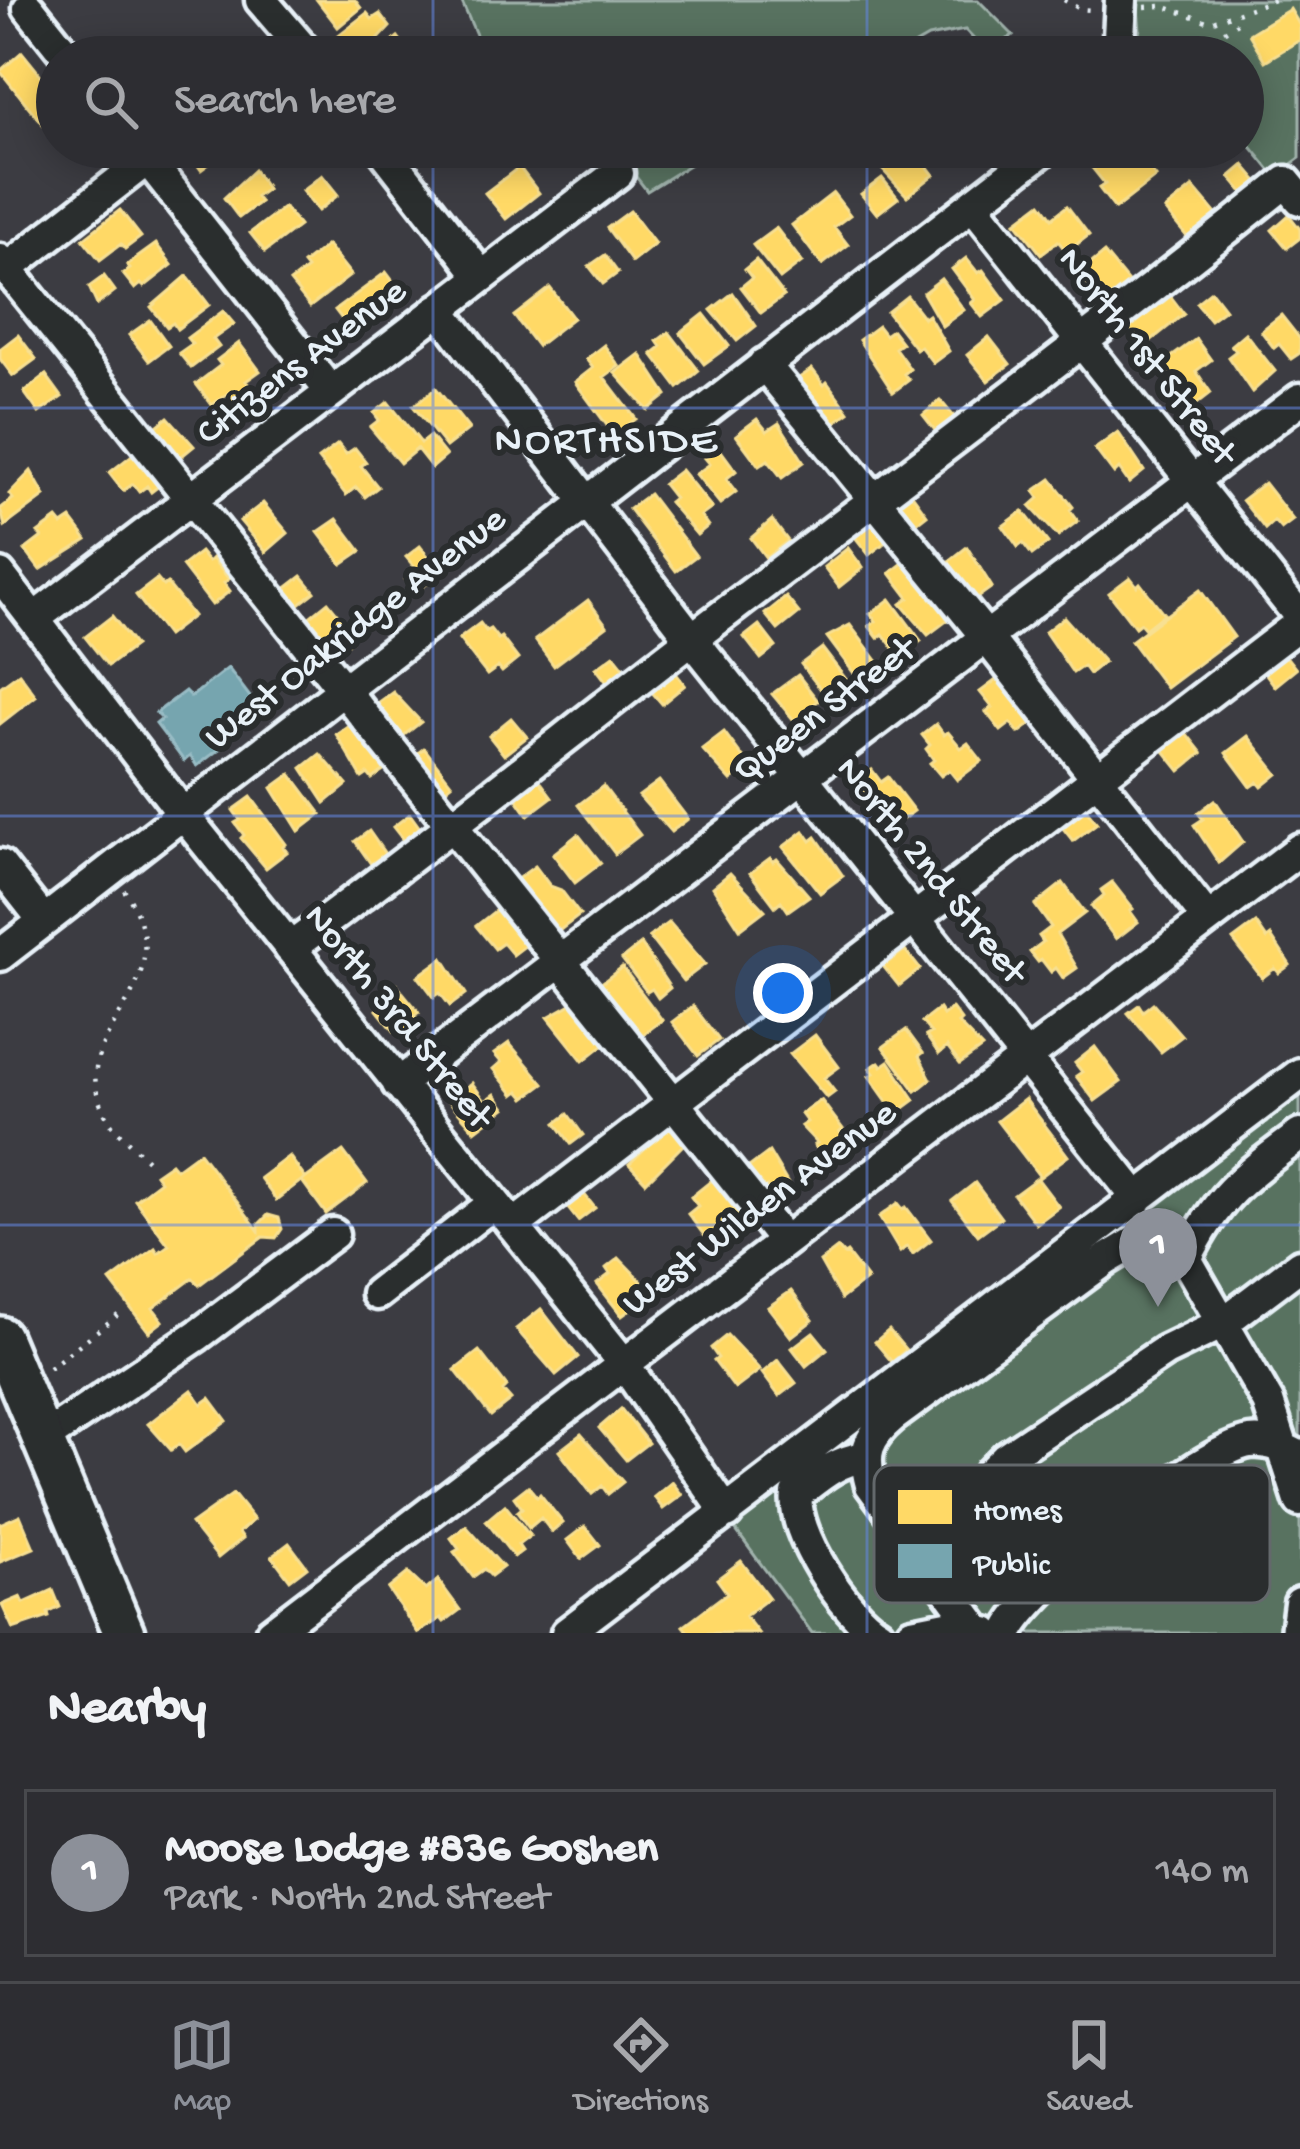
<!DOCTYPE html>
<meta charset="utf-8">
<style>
:root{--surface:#2d2d32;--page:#35353a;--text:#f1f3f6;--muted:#a7a8ac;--line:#48494d;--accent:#8c9099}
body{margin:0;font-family:"Gochi Hand",sans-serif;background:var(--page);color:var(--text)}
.you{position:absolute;left:783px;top:993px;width:42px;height:42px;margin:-30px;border:9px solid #fff;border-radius:50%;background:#1a73e8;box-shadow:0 0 0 18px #1a73e833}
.badge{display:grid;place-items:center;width:78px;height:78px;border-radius:50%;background:var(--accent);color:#fff;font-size:39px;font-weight:700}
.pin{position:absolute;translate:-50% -99px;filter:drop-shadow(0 3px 6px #0008)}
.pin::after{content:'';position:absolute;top:63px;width:42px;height:36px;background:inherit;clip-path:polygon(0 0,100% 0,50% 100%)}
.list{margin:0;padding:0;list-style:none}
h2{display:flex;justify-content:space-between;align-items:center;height:156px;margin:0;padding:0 48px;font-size:51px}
h2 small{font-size:39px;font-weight:400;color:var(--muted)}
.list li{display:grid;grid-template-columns:78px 1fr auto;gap:36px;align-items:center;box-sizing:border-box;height:168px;margin:0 24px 24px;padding:0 24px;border:3px solid var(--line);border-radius:0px}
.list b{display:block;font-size:45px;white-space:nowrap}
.list p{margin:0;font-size:39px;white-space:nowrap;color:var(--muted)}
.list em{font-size:39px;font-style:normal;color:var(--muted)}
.icon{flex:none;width:66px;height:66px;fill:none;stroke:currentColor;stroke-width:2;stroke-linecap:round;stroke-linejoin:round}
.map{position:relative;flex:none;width:1300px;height:1633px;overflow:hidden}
.search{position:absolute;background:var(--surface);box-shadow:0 6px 30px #0003;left:36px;right:36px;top:36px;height:132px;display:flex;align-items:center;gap:30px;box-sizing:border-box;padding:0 42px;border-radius:66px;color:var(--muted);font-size:45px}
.sheet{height:348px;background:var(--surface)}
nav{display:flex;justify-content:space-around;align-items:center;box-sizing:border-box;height:168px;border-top:3px solid var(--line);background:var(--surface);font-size:33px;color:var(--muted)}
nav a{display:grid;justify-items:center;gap:6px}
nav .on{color:var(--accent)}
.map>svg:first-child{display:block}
.green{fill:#587260;stroke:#a0b2ac;stroke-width:3}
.homes{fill:#ffd966;stroke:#f8e092;stroke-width:3}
.public{fill:#76a5af;stroke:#98bcc5;stroke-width:3}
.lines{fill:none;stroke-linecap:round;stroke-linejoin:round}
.minor-casing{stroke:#e8f1f8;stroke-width:39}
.major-casing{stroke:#e8f1f8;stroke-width:48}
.path{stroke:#e8f1f8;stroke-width:4.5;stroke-dasharray:3 9;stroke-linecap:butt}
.minor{stroke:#2a2d2e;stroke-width:30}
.major{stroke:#2a2d2e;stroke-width:39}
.grid{fill:none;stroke:#6487e3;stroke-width:3;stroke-opacity:0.55}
.labels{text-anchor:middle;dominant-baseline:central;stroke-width:12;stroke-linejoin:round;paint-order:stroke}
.street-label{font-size:39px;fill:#e8f1f8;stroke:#2a2d2e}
.neighbourhood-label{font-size:42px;letter-spacing:3px;fill:#e8f1f8;stroke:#2a2d2e}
.key{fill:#2a2d2e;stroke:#63686b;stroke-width:3}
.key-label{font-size:33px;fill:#e8f1f8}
</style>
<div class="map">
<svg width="1300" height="1633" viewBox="0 0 1300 1633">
<rect width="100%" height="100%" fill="#3c3c42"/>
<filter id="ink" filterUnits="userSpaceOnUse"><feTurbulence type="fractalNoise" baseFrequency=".00833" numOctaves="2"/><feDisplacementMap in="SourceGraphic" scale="24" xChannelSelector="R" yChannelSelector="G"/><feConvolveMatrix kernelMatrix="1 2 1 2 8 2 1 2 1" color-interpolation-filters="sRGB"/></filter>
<g filter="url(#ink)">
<path class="green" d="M461 0H978L1013 35 988 54 965 30 928 37 893 57H496L477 37Z
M1137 0H1300V158L1275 176 1243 137V57H1134L1140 29Z
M613 147H718L647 191Z
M1300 1088V1633H812L732 1525Z"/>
<path class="homes" d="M317 0H355L361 8 338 27Z
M1290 9 1300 26V40L1265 61 1249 34Z
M367 13 372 19 380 14 390 27 374 44 372 41 351 57H345L332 40Z
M398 37 411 54 406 57H373Z
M22 52 57 95V124L48 131 0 71Z
M196 147H222L225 152 201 170 188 152Z
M899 147H912L934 175 907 196 877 164Z
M1104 152 1122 166 1138 154 1156 177 1115 209 1099 188 1105 184 1089 164Z
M1244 165 1262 186 1248 198 1230 177Z
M519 167 539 193 506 219 485 193Z
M254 170 267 189 256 197 260 202 239 218 224 198Z
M322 175 338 195 318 211 302 191Z
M882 178 898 198 877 214 861 194Z
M1193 187 1221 220 1192 243 1165 210Z
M833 193 850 215 834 227 848 245 822 265 792 225Z
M1041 203 1052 218 1067 206 1089 235 1067 252 1058 241 1041 254 1016 222Z
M284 207 299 226 265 252 250 233Z
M120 210 141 237 125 249 121 244 100 260 83 239Z
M630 211 655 244 632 262 607 228Z
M1289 215 1300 229V238L1287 248 1272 230Z
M776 228 802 262 780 279 753 245Z
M156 244 172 265 144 287 141 284 135 289 123 274 130 269 127 265Z
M327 245 351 275 310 307 290 282 307 269 303 264Z
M1104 253 1132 287 1106 308 1079 273Z
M605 255 618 273 603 284 589 266Z
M966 258 978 273 983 270 1005 300 982 317 971 303 975 300 952 269Z
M756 260 784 296 761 313 741 287 752 278 745 269Z
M386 272 405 297 354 335 335 310Z
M104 276 115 291 97 305 89 287Z
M187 276 209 305 177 329 173 323 167 327 151 307Z
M941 279 964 310 942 326 923 293Z
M550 288 573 318 537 346 514 316Z
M1211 291 1225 309 1210 320 1196 303Z
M733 293 756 326 737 341 711 310Z
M1168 293 1184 314 1143 347 1126 325Z
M907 296 924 318 928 315 949 351 933 363 920 346 916 349 887 312Z
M223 311 234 324 213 339 219 347 191 368 179 353 192 344 187 338Z
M704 314 729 346 704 364 680 333Z
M1281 315 1300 339V353L1291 359 1279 344 1274 348 1261 331Z
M150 320 169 346 149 361 129 335Z
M878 326 885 335 892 330 902 343 895 348 910 369 904 374 909 380 893 392 859 340Z
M669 332 699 371 678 388 652 354 661 347 657 341Z
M1245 333 1275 371 1252 392 1228 357 1236 351 1231 345Z
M18 335 36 359 13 376 0 359V349Z
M989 337 1010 364 988 381 967 355Z
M1196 339 1211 360 1196 371 1211 393 1194 406 1163 363Z
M239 343 260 371 246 381 251 388 234 401 228 393 212 405 196 384 221 365 217 360Z
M604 345 619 366 604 377 636 419 614 435 575 382 593 368 586 359Z
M640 354 667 395 648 410 615 373Z
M812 369 824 385 827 382 849 412 831 425 792 383Z
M46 375 62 397 39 413 24 392Z
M436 388 469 429 446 447 413 406Z
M940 400 956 419 938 434 923 415Z
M388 402 421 443 430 436 446 456 432 468 417 449 400 463 370 427 379 420 374 413Z
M168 417 194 446 177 460 148 433Z
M757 419 767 431 779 423 804 462 782 478 768 460 759 466 736 435Z
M1118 432 1144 471 1129 483 1119 469 1114 474 1095 449Z
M338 444 346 454 355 448 366 462 361 466 378 487 365 497 356 487 346 495 318 459Z
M719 448 736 471 726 479 736 492 720 504 696 474 710 464 705 458Z
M140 449 163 483 151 492 147 486 139 492 133 484 123 491 109 473Z
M681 470 712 508 701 516 708 526 697 535 669 502 674 498 663 484Z
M31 471 45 496 5 526 0 509 13 499 9 494Z
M1051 479 1073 507 1070 510 1078 521 1058 536 1030 506 1039 498 1034 491Z
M1264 483 1293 520 1281 529 1274 521 1265 529 1242 500Z
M911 493 927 515 913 526 896 505Z
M649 494 696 556 676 571 629 509Z
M263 503 288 533 266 552 240 521Z
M1023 511 1048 543 1032 555 1023 543 1018 547 1003 526Z
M57 519 62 525 71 519 87 540 40 570 25 550 42 537 38 533Z
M337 519 361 551 342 564 318 532Z
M772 520 788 541 766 558 751 538Z
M873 523 887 541 869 555 855 537Z
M420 546 441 573 415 593 405 580 417 570 406 557Z
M967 547 992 587 970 603 944 565Z
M848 548 863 568 839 587 824 567Z
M200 552 208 562 212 558 229 579 224 583 230 591 212 605 182 566Z
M907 560 948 620 928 635 901 604 909 598 890 573Z
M302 576 315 592 293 609 280 593Z
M1130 577 1137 586 1140 583 1164 614 1145 629 1140 623 1135 627 1109 593Z
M157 579 163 586 167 583 193 616 167 636 136 595Z
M1200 590 1234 637 1166 688 1131 641Z
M786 597 799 613 778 630 765 614Z
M890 599 921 641 900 657 883 634 878 638 869 626 876 621 870 614Z
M588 600 607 626 554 666 535 640Z
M328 602 348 627 343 632 351 641 334 654 302 623Z
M112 616 135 646 108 666 85 637Z
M1064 617 1104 662 1089 674 1083 666 1073 673 1045 632Z
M480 623 486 631 490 629 498 639 501 637 518 659 502 672 498 667 487 675 459 639Z
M759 625 776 647 761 659 744 637Z
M850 625 888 675 867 691 827 637Z
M822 648 855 691 839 703 827 687 822 691 801 664Z
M1281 650 1296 669 1275 686 1260 666Z
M614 655 626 670 608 684 596 668Z
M674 671 685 685 662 704 650 690Z
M19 673 36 696 0 724V687Z
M798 675 818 701 814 704 823 716 803 731 772 694Z
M1000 677 1034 722 1019 733 1011 723 1001 731 986 712 992 707 980 692Z
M393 692 421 722 398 740 371 708Z
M511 718 527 737 504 755 489 736Z
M353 722 388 768 372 779 368 774 362 778 336 734Z
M936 724 944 735 948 732 961 748 968 743 982 761 957 780 949 770 941 776 930 763 934 760 926 749 930 745 922 735Z
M1182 728 1202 753 1180 771 1160 746Z
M724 732 750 767 731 781 702 749Z
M1248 736 1278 774 1262 787 1258 782 1251 787 1226 753Z
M424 748 452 784 437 796 409 760Z
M320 754 347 785 325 803 302 768Z
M872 770 881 782 888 777 914 811 895 825 887 814 879 821 861 797 866 793 857 782Z
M291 774 321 814 299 831 272 788Z
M537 777 552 797 528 815 514 795Z
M659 781 688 819 671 832 639 796Z
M603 786 640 835 615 854 578 805Z
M251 797 286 844 283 847 287 852 266 868 241 838 244 835 235 823 240 820 233 810Z
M1215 800 1243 842 1219 863 1194 825 1203 819 1198 813Z
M1081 803 1097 823 1073 841 1058 822Z
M410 814 420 828 404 841 393 827Z
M369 831 385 854 371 864 355 841Z
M804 831 811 841 816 837 843 876 820 893 783 847Z
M578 834 601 863 575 883 553 854Z
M770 858 773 862 777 859 809 896 788 911 781 901 775 906 750 873Z
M535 866 550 886 561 890 580 915 551 937 509 885Z
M730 873 765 910 740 929 713 887Z
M1112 882 1133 909 1130 911 1138 922 1116 939 1091 906 1104 895 1101 890Z
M1063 883 1085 913 1057 934 1077 968 1063 978 1056 968 1051 972 1041 959 1038 962 1030 952 1043 942 1039 936 1051 927 1035 905Z
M501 906 530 942 513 955 503 943 495 949 476 926Z
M669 922 705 964 683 981 649 937Z
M1256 923 1267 939 1271 936 1290 965 1279 973 1275 968 1262 978 1233 940Z
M641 944 670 988 658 998 652 989 647 992 622 959Z
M905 950 920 969 899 986 883 966Z
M443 958 466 994 450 1006 440 993 434 997 418 976Z
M622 967 662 1020 635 1041 595 988Z
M396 984 419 1012 415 1015 424 1026 410 1037 401 1026 394 1031 377 1010 387 1001 382 995Z
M575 1002 607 1042 583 1061 548 1017Z
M1153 1003 1182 1036 1161 1052 1128 1013 1139 1005 1143 1011Z
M693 1006 719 1040 698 1056 672 1022Z
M952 1008 961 1020 958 1023 982 1048 960 1064 947 1047 939 1054 926 1036 931 1033 922 1022 939 1009 943 1015Z
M906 1030 923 1053 919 1056 931 1079 916 1091 883 1047Z
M815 1035 839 1067 824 1078 835 1092 827 1098 790 1054Z
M509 1043 544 1084 525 1098 519 1091 514 1095 493 1069 501 1062 494 1054Z
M1095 1047 1121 1082 1095 1101 1076 1076 1082 1072 1075 1063Z
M889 1061 915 1100 896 1114 869 1076 874 1073 870 1068 879 1062 882 1066Z
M472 1083 485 1101 495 1094 505 1108 475 1131 449 1101Z
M1025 1099 1068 1156 1040 1177 997 1121Z
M821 1100 843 1129 840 1132 848 1143 827 1163 814 1145 817 1143 801 1126 807 1122 801 1114Z
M568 1114 583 1135 571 1144 556 1123Z
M668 1126 685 1143 646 1182 629 1164Z
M343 1151 367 1183 326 1214 302 1181Z
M199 1152 259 1231V1224L268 1215 279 1218 282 1229 276 1238 263 1237 199 1285 193 1278 153 1308 163 1321 149 1332 110 1281 155 1248 158 1253 169 1245 135 1200 160 1181 155 1174 171 1163 176 1169Z
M769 1152 790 1187 775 1198 767 1187 761 1192 745 1170Z
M289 1156 305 1178 276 1200 260 1178Z
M1037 1178 1059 1207 1036 1224 1014 1195Z
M712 1180 745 1222 713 1247 688 1214 698 1206 691 1197Z
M975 1183 1001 1218 978 1235 952 1201Z
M580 1189 595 1208 578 1221 563 1202Z
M898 1203 903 1209 906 1207 931 1240 913 1254 907 1246 900 1252 879 1217Z
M838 1248 844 1255 847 1253 867 1279 841 1299 820 1262Z
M619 1258 653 1293 622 1316 597 1284 610 1274 606 1268Z
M791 1291 813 1320 791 1337 768 1307Z
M541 1309 578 1357 556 1375 516 1329Z
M889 1330 906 1350 892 1362 875 1342Z
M813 1332 827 1349 806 1366 792 1348Z
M727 1335 760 1370 735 1389 714 1361 718 1358 711 1348Z
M479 1351 507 1387 503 1391 511 1400 491 1416 455 1370Z
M778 1360 796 1383 779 1396 762 1373Z
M192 1390 202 1404 210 1398 227 1421 185 1452 179 1444 171 1450 148 1424Z
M621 1409 648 1443 626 1460 599 1428Z
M581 1434 623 1482 608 1494 602 1486 592 1494 559 1451Z
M672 1482 682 1495 663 1509 654 1497Z
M528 1486 537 1497 540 1494 563 1523 552 1532 541 1518 529 1528 517 1512 522 1508 514 1497Z
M233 1494 254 1520 239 1532 243 1538 218 1558 191 1524Z
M505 1505 530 1536 518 1545 522 1551 514 1557 486 1521Z
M20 1515 34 1548 0 1562V1524Z
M466 1526 503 1567 491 1576 484 1569 473 1577 454 1552 459 1549 451 1538Z
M585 1526 600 1545 581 1559 567 1540Z
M289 1543 307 1567 290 1580 272 1556Z
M741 1561 769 1598 745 1616 758 1633H689L683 1626 727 1593 717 1579Z
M408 1573 426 1590 438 1580 460 1610 444 1622 441 1618 418 1633 388 1589Z
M53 1590 60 1607 48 1613 49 1617 13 1629 2 1605 21 1597 24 1603Z"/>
<path class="public" d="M228 668 263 714 251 724 244 715 219 734 226 744 197 766 190 756 184 761 156 724 162 719 156 713 185 691 191 697Z"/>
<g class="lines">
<g class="minor-casing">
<path id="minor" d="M261 0 310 57
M29 8 68 57
M1118 57 1121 0
M138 147 330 391
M381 147 482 277
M973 205 1300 617
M0 260 784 1241
M7 269 163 147
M439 309 692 639 1138 1199
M764 364 987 638 1208 919
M0 575 183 814 624 1364 727 1513
M35 618 618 173
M0 865 44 921
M290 948C427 848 559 741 694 637 892 486 1092 337 1286 182L1300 199
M0 955 1047 147
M398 1084 1300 399
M513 1226 1300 623
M1186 1259C1217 1195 1245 1176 1300 1135
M377 1294 494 1203
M43 1439 198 1335 333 1234
M865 1457C836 1461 820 1476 797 1494 791 1532 845 1614 878 1633
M1052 1576 996 1498 991 1472 1005 1458 1165 1351 1223 1323 1300 1265
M978 1631 871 1485C862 1454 867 1438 892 1417L1107 1259 1139 1240 1157 1239 1186 1259 1268 1402 1300 1501
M271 1633 1300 849
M567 1633 1300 1074
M912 1633 947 1626 986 1633
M1008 1633C1027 1588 1202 1449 1250 1442 1267 1440 1280 1446 1295 1454
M1296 1633 1300 1603"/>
</g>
<g class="major-casing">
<path id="major" d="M0 1337 124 1633"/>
</g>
<path class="path" d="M1064 0 1080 9 1092 10
M1145 7 1162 6 1210 22 1274 0
M1212 48 1211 40 1237 23 1235 15
M124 890C192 991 66 1024 102 1108 112 1131 134 1146 151 1164
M49 1368 122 1312"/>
<use href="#minor" class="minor"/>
<use href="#major" class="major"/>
</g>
</g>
<path class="grid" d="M433 0V57M867 0V57M433 147V1633M867 147V1633M0 408H1300M0 816H1300M0 1225H1300"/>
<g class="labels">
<g class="street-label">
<text transform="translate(1145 358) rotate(52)">North 1st Street</text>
<text transform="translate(303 364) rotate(-37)">Citizens Avenue</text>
<text transform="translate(357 630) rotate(-38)">West Oakridge Avenue</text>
<text transform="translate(826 712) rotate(-37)">Queen Street</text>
<text transform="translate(929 872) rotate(51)">North 2nd Street</text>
<text transform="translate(396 1018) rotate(51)">North 3rd Street</text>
<text transform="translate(761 1210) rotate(-37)">West Wilden Avenue</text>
</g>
<g class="neighbourhood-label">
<text x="607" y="443">NORTHSIDE</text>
</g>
</g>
<rect x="874" y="1465" width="396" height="138" rx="18" class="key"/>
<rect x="898" y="1490" width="54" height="34" fill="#ffd966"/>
<rect x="898" y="1544" width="54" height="34" fill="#76a5af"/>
<g class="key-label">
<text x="973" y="1519">Homes</text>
<text x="973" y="1573">Public</text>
</g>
</svg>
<div class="you"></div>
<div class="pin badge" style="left:1158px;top:1307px">1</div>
<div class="search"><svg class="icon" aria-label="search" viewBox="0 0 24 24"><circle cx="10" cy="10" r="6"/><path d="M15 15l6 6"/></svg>Search here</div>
</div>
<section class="sheet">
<h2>Nearby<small></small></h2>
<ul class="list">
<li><span class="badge">1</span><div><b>Moose Lodge #836 Goshen</b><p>Park · North 2nd Street</p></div><em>140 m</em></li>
</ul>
</section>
<nav>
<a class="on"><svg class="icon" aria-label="map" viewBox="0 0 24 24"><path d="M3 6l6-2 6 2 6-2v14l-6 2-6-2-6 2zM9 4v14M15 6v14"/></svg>Map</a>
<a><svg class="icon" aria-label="directions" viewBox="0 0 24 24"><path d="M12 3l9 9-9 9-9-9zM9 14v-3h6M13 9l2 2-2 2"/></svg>Directions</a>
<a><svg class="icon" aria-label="saved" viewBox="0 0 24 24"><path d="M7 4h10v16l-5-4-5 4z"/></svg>Saved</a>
</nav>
